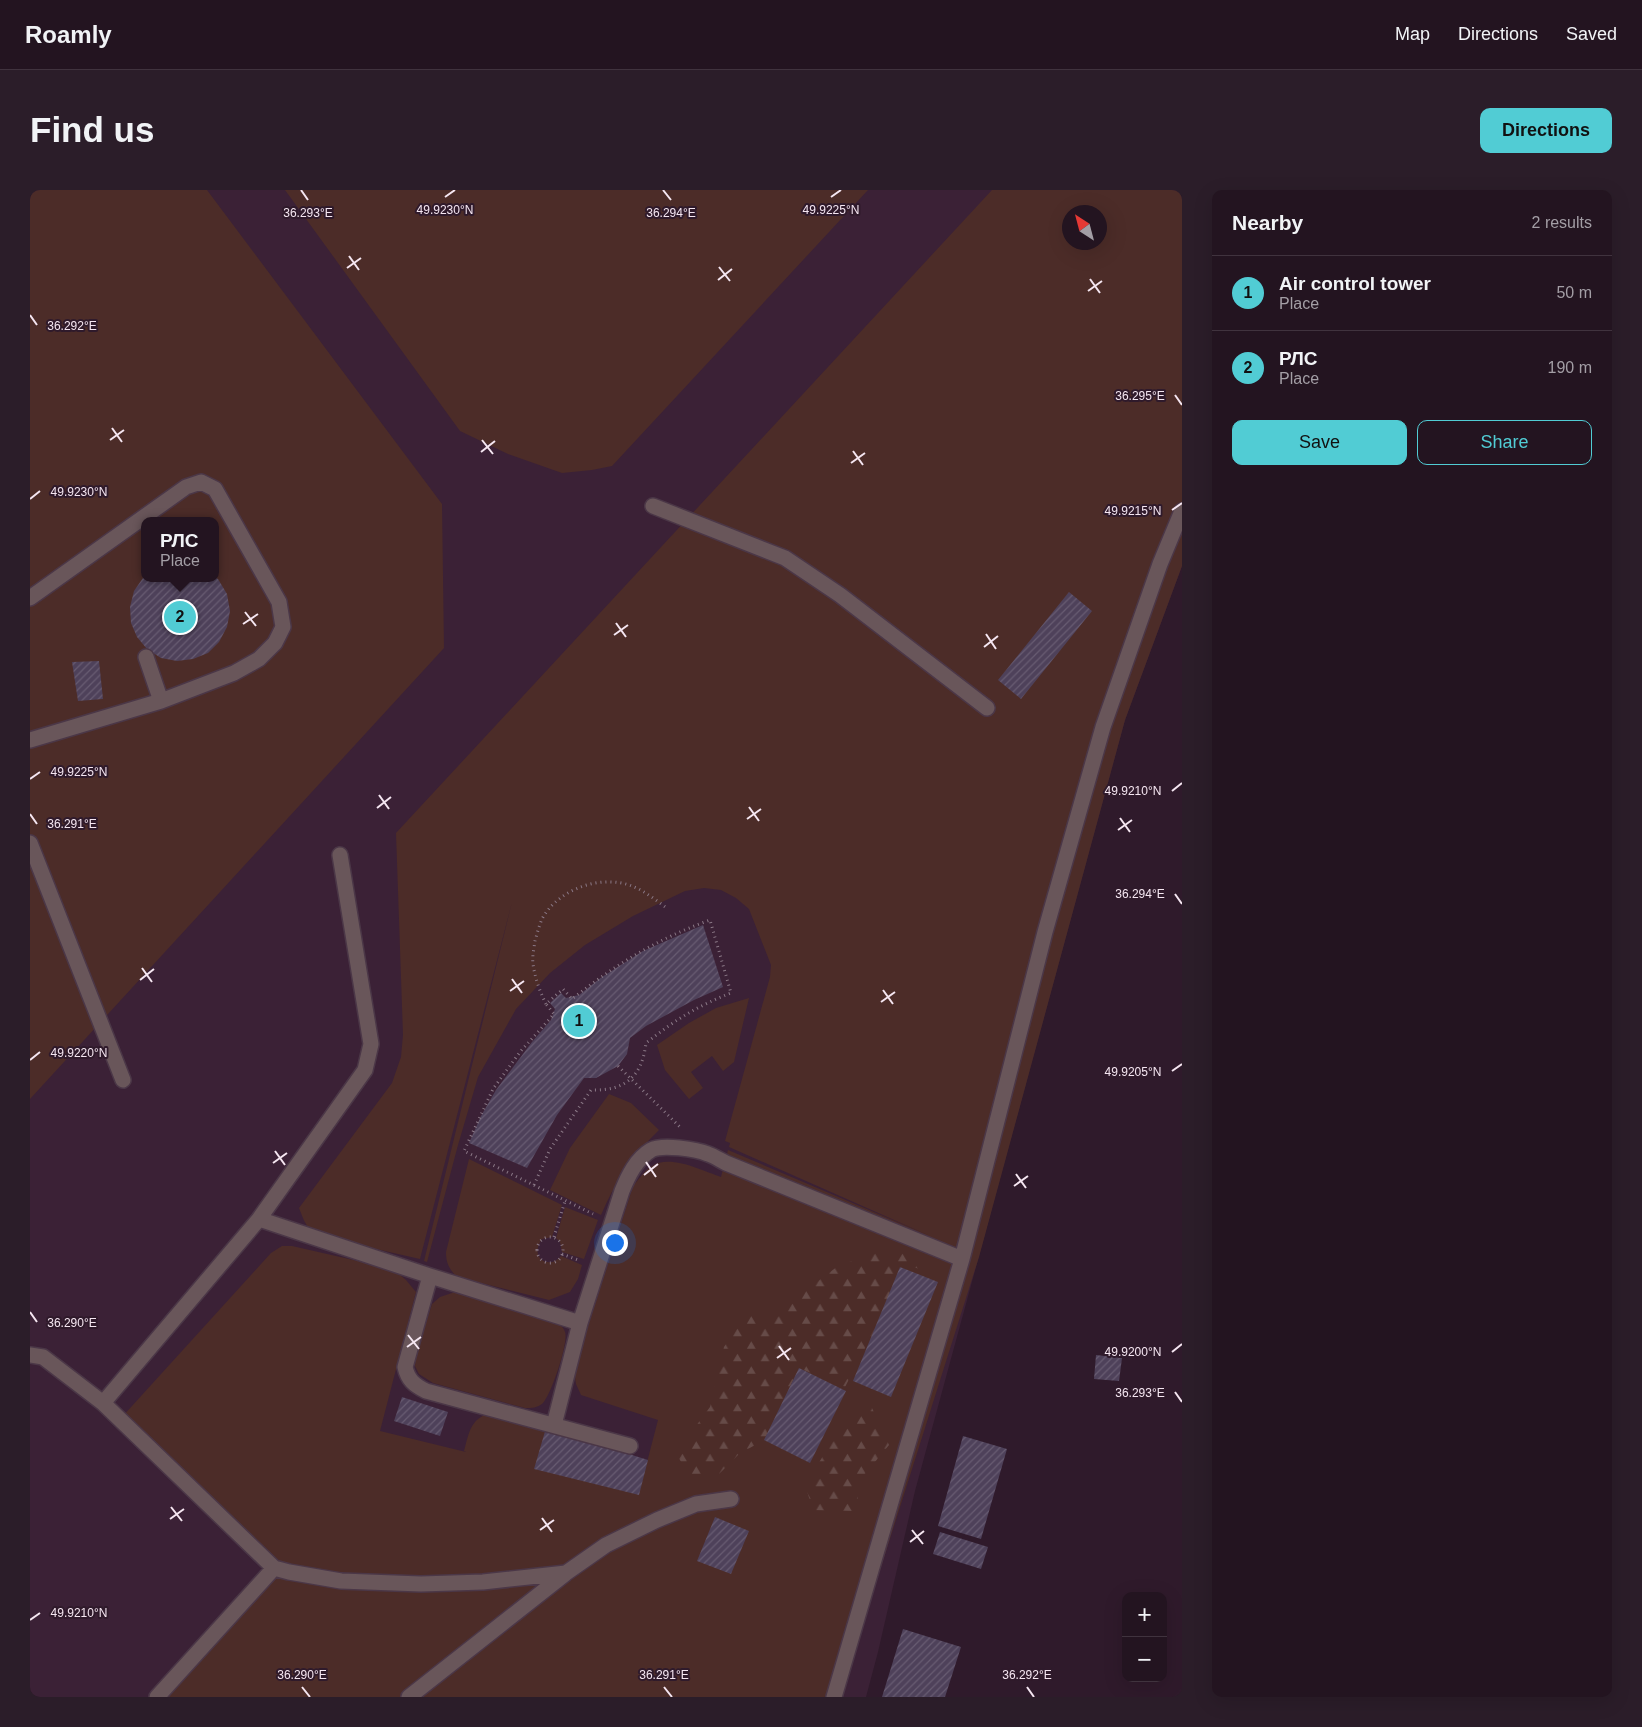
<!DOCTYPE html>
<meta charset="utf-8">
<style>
:root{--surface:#231420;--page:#2b1d29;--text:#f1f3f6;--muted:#a39ea5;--line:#40333e;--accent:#51ccd4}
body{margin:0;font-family:Helvetica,sans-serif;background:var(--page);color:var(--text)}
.controls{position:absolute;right:15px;bottom:15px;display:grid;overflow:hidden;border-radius:10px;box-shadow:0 5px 20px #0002}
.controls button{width:45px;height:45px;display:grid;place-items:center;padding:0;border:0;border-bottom:1px solid var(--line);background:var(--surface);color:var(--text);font:25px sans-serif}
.compass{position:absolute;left:1032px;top:15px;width:45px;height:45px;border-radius:50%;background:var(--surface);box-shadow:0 5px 20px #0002;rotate:324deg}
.you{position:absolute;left:584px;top:1052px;width:18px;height:18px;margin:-12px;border:4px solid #fff;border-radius:50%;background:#1a73e8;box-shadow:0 0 0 8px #1a73e833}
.badge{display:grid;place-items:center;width:32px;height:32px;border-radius:50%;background:var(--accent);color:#111;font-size:16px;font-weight:700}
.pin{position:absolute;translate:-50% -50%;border:2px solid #fff;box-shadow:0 1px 5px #0006}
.popup{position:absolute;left:111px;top:327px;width:78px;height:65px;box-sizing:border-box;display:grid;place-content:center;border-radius:10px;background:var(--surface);filter:drop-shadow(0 1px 4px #0005);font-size:16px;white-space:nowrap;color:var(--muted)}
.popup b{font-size:19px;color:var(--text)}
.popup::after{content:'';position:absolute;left:50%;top:100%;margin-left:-10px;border:10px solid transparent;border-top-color:var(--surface)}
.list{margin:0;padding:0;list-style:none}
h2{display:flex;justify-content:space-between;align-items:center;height:65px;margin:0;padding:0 20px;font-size:21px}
h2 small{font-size:16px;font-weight:400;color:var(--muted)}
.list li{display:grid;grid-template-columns:32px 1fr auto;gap:15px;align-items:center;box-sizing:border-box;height:75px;padding:0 20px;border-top:1px solid var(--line)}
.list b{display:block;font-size:19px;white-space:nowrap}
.list p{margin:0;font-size:16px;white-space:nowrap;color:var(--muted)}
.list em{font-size:16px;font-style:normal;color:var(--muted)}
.actions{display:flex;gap:10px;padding:15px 20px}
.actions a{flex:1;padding:11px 0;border:1px solid var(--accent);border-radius:10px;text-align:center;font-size:18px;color:var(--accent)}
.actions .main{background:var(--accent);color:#111}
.map{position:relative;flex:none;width:1152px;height:1507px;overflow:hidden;border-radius:10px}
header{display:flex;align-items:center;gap:30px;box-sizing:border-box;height:70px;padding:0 25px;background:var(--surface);border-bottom:1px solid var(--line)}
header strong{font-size:24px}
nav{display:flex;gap:28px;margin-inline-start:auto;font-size:18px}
.intro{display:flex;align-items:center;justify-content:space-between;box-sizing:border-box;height:120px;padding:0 30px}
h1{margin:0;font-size:35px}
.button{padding:12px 22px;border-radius:10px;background:var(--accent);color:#111;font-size:18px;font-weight:700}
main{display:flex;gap:30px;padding:0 30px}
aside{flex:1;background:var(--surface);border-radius:10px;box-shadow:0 5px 20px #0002}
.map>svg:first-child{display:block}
.built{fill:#3b2136;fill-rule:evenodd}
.green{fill:#4c2c28;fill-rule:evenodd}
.forest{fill:url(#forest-firs)}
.building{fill:url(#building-hatch)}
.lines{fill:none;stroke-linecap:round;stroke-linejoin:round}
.lane-casing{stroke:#4b3747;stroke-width:18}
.path{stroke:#8b7987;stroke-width:3;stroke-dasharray:1 4;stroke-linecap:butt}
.lane{stroke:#69565a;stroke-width:15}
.ticks{fill:none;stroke:#f5e6f1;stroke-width:2}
.ticks-label{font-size:12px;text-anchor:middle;fill:#f5e6f1;stroke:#2f1a2b;stroke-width:4;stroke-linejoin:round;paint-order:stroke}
</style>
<header>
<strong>Roamly</strong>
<nav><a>Map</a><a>Directions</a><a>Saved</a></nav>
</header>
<div class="intro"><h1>Find us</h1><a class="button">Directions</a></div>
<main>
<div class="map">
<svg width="1152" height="1507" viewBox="0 0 1152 1507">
<defs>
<pattern id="forest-firs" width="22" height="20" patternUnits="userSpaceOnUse" patternTransform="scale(1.25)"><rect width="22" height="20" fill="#4c2c28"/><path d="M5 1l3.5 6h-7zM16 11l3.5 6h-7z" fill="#664b48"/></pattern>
<pattern id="building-hatch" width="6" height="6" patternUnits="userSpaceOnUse" patternTransform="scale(1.25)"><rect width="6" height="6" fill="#4e415a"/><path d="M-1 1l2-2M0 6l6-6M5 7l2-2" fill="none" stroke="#685c72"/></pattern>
</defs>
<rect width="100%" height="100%" fill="#2f1a2b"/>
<path class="built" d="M0 0H1152V376L1095 530 885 1301 848 1462 836 1507H0ZM1040 22H1070V52H1040ZM115 331H185V388H115Z"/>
<path class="green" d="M0 0H177L412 314 414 458 0 909ZM115 331H185V388H115Z
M255 0H838L582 276 562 280 532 283 478 264 430 241Z
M962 0H1152V376L1095 530 949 1067 810 1507H135L250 1380 92 1227 241 1063 252 1056H262L363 1079 376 1090 386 1102 350 1241 436 1262 434 1261C439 1243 440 1229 460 1223L516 1238 609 1303 628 1230 551 1205 546 1194 544 1180 603 996C609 989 614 981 622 976 640 964 673 981 691 987L698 960 898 1045 699 957 700 953 695 951 740 787 741 775 719 719 706 708 691 700 674 698 655 701 603 726 555 755 520 783 486 819 448 887 428 955 397 1072 394 1071 482 712 390 1069 293 1047C277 1041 275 1033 269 1018L362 893 371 867 373 845 366 643ZM1040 22H1070V52H1040Z
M719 808 704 872 693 881 682 866 661 882 673 898 659 909 635 880 627 855 659 833 686 818Z
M579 904 601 913 629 940C603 965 585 992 571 1025L520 1000 540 958Z
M439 969 532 1015 522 1047 512 1049C498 1069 520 1080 531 1066L552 1075 548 1089 540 1102 519 1110 427 1087C419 1079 416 1073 416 1062Z
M535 1017 568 1030 554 1069 532 1062 530 1052 526 1048Z
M431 1100 520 1130C526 1133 533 1135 535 1142 539 1152 521 1205 513 1213 507 1218 502 1218 495 1218L403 1193 389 1184 385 1176 386 1165 402 1114 410 1107Z"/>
<path class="forest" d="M880 1060 912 1087 878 1075 815 1197 769 1178 734 1250 709 1264 689 1284 663 1293 646 1263 680 1217 694 1157 715 1126 746 1123 808 1076 844 1063Z
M842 1218 859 1255 830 1290 826 1321 783 1320 775 1295 803 1250 813 1227Z"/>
<path class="building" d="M115 385V388H185V387L188 389 197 404 200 421 197 437 189 452 178 463 163 469 147 471 131 468 117 459 107 447 101 433 100 417 104 401Z
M1039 402 1062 421 991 509 968 490Z
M69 471 73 509 48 511 42 472Z
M673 735 693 797 664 810 616 836 600 848 597 864 588 876 566 888H554L527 925 497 978 439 953 451 926 466 900 502 852 521 830 525 819 520 813 531 803 536 808 549 805 572 787 613 761Z
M870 1077 908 1092 861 1207 823 1191Z
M1066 1165 1092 1168 1089 1191 1064 1189Z
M769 1178 816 1201 780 1273 734 1250Z
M372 1207 418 1222 410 1246 364 1231Z
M516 1238 618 1270 609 1305 504 1279Z
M933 1246 977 1259 951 1349 908 1336Z
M685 1327 719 1341 701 1384 667 1371Z
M910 1342 958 1357 951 1379 903 1364Z
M873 1439 931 1457 915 1507H852Z"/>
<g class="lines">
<g class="lane-casing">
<path id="lane" d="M623 316 755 368 810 405 957 518
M0 408 156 297 171 292 185 299 249 412 253 437 245 453 229 469 204 483 131 511 0 550
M116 467 131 511
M0 653 93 890
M229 1029 400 1086 550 1133
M400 1086 375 1177C378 1190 384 1195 396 1201L600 1256
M0 1165 13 1167 73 1213 244 1378 127 1507
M73 1213 229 1029 335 880 341 854 310 665
M524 1235 550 1133 592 1001C598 986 606 969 621 960 632 954 666 959 678 964 684 966 690 970 696 973L932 1069
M244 1378 259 1382 311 1391 391 1394 453 1392 536 1383 576 1355 627 1330 666 1314 701 1309
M379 1507 535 1384
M804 1507 932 1069 1015 742 1073 537 1130 374 1152 321"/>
</g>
<path class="path" d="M516 814C510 802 505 788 503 774 502 767 504 758 505 751 507 744 509 736 512 729 528 699 571 684 602 696 615 701 627 711 638 719
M588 876 650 937
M504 995 520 959 561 900C595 901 612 887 616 853 645 830 667 816 701 803L680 730C625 750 588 773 542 809L533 799 516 814 524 824 490 862 463 899 434 961 563 1024
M507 1060a13 13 0 1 1 26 0a13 13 0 1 1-26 0Z
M524 1047 535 1011
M532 1064 548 1070"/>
<use href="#lane" class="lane"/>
</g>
<path class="ticks" d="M271 0 278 10M633 0 641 10M415 7 425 0M801 7 811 0M319 66 329 80M689 77 700 91M317 78 331 68M1060 89 1070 103M688 90 702 79M1058 101 1072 91M0 125 7 135M1145 205 1152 215M82 238 92 252M80 250 94 240M452 250 463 264M823 261 833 275M451 262 465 251M821 273 835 263M0 309 10 301M1142 320 1152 313M215 422 226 436M586 433 596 447M213 434 228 424M956 444 966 459M584 445 598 435M954 457 968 446M0 589 10 582M1142 601 1152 593M349 605 359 619M719 617 729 631M347 618 361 607M0 624 7 634M1090 628 1100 642M717 629 731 619M1088 640 1102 630M1145 704 1152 714M112 778 122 792M482 789 492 803M110 790 124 779M853 800 863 814M480 801 494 791M851 812 865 802M0 870 10 862M1142 881 1152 874M245 961 255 975M616 972 626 987M243 973 257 963M986 984 996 998M614 985 628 974M984 996 998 986M0 1122 7 1132M378 1145 389 1159M749 1156 759 1170M377 1157 391 1147M1142 1162 1152 1154M747 1168 761 1158M1145 1202 1152 1212M141 1317 152 1331M512 1328 522 1342M140 1329 154 1319M510 1340 524 1330M882 1340 893 1354M880 1352 894 1341M0 1430 10 1423M272 1497 280 1507M634 1497 642 1507M997 1497 1004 1507"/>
<g class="ticks-label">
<text x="415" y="24">49.9230°N</text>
<text x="801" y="24">49.9225°N</text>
<text x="278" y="27">36.293°E</text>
<text x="641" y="27">36.294°E</text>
<text x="42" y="140">36.292°E</text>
<text x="1110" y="210">36.295°E</text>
<text x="49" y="306">49.9230°N</text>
<text x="1103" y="325">49.9215°N</text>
<text x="49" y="586">49.9225°N</text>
<text x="1103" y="605">49.9210°N</text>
<text x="42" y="638">36.291°E</text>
<text x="1110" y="708">36.294°E</text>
<text x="49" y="867">49.9220°N</text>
<text x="1103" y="886">49.9205°N</text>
<text x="42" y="1137">36.290°E</text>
<text x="1103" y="1166">49.9200°N</text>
<text x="1110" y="1207">36.293°E</text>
<text x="49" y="1427">49.9210°N</text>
<text x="272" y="1489">36.290°E</text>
<text x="634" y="1489">36.291°E</text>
<text x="997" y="1489">36.292°E</text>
</g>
</svg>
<div class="controls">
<button>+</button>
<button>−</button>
</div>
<svg class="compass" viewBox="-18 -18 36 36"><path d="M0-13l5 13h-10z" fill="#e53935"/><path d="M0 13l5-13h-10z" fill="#a39ea5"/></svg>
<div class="you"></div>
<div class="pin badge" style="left:549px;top:831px">1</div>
<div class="pin badge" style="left:150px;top:427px">2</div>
<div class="popup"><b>РЛС</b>Place</div>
</div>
<aside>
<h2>Nearby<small>2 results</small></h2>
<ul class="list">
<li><span class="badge">1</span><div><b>Air control tower</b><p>Place</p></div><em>50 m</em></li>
<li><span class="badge">2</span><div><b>РЛС</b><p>Place</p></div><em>190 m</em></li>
</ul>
<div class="actions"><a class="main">Save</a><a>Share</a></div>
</aside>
</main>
